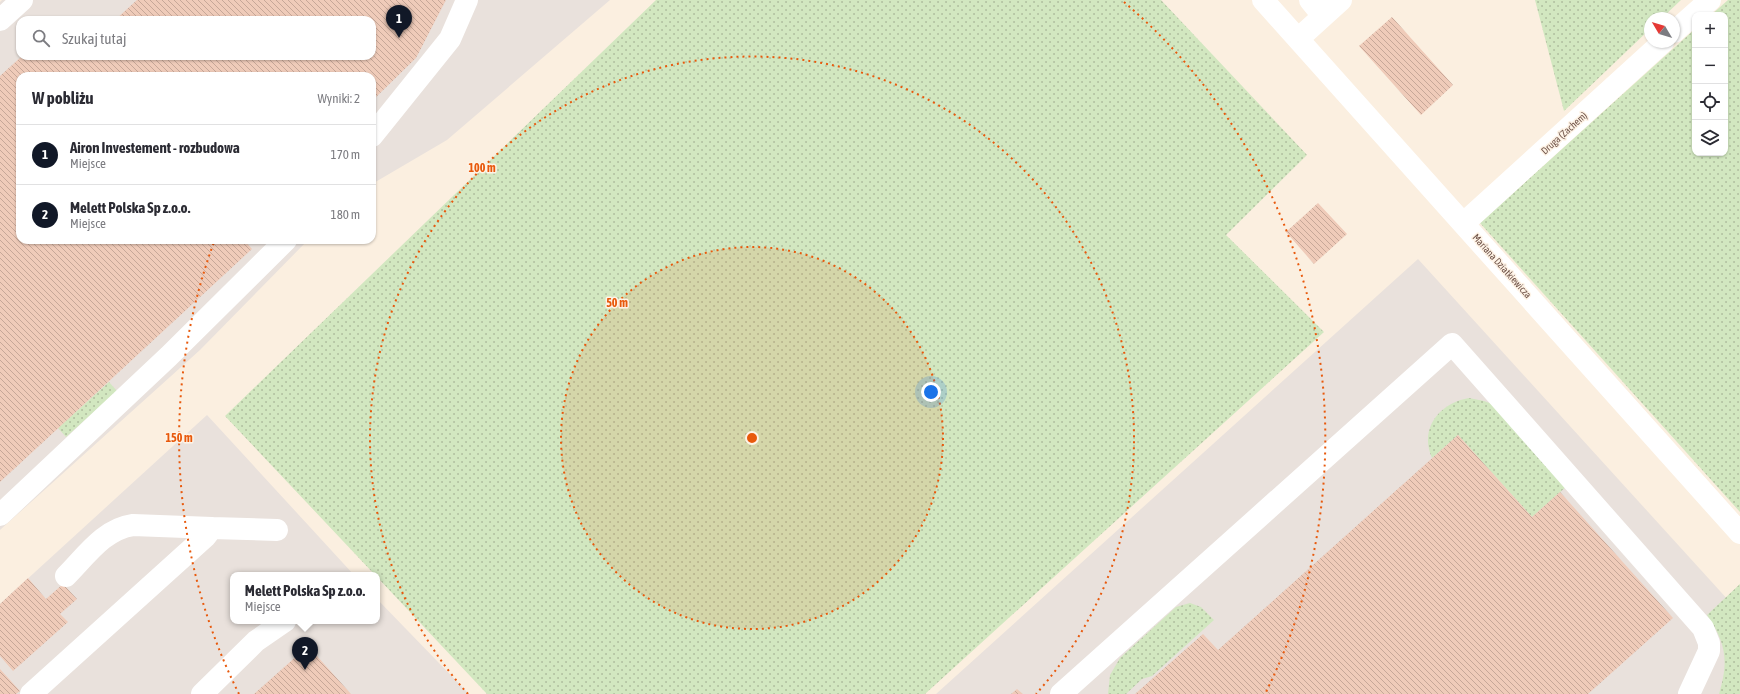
<!DOCTYPE html>
<html lang="pl">
<meta charset="utf-8">
<style>
:root{--surface:#fff;--page:#f2f2f3;--text:#2b2b33;--muted:#7c7c81;--line:#e1e1e2;--accent:#111827}
body{margin:0;font-family:"Asap Condensed",sans-serif;background:var(--page);color:var(--text)}
.controls{position:absolute;right:12px;top:12px;display:grid;overflow:hidden;border-radius:8px;box-shadow:0 1px 3px #0004}
.controls button{width:36px;height:36px;display:grid;place-items:center;padding:0;border:0;border-bottom:1px solid var(--line);background:var(--surface);color:var(--text);font:20px sans-serif}
.compass{position:absolute;left:1644px;top:12px;width:36px;height:36px;border-radius:50%;background:var(--surface);box-shadow:0 1px 3px #0004;rotate:308deg}
.you{position:absolute;left:931px;top:392px;width:14px;height:14px;margin:-10px;border:3px solid #fff;border-radius:50%;background:#1a73e8;box-shadow:0 0 0 6px #1a73e833}
.badge{display:grid;place-items:center;width:26px;height:26px;border-radius:50%;background:var(--accent);color:#fff;font-size:13px;font-weight:700}
.pin{position:absolute;translate:-50% -33px;filter:drop-shadow(0 1px 2px #0008)}
.pin::after{content:'';position:absolute;top:21px;width:14px;height:12px;background:inherit;clip-path:polygon(0 0,100% 0,50% 100%)}
.popup{position:absolute;left:230px;top:572px;width:150px;height:52px;box-sizing:border-box;display:grid;place-content:center;border-radius:8px;background:var(--surface);filter:drop-shadow(0 1px 3px #0005);font-size:13px;white-space:nowrap;color:var(--muted)}
.popup b{font-size:15px;color:var(--text)}
.popup::after{content:'';position:absolute;left:50%;top:100%;margin-left:-8px;border:8px solid transparent;border-top-color:var(--surface)}
.list{margin:0;padding:0;list-style:none}
h2{display:flex;justify-content:space-between;align-items:center;height:52px;margin:0;padding:0 16px;font-size:17px}
h2 small{font-size:13px;font-weight:400;color:var(--muted)}
.list li{display:grid;grid-template-columns:26px 1fr auto;gap:12px;align-items:center;box-sizing:border-box;height:60px;padding:0 16px;border-top:1px solid var(--line)}
.list b{display:block;font-size:15px;white-space:nowrap}
.list p{margin:0;font-size:13px;white-space:nowrap;color:var(--muted)}
.list em{font-size:13px;font-style:normal;color:var(--muted)}
.icon{flex:none;width:22px;height:22px;fill:none;stroke:currentColor;stroke-width:2;stroke-linecap:round;stroke-linejoin:round}
.map{position:relative;flex:none;width:1740px;height:694px;overflow:hidden}
.search{position:absolute;background:var(--surface);box-shadow:0 1px 3px #0004;left:16px;top:16px;width:360px;height:44px;display:flex;align-items:center;gap:10px;box-sizing:border-box;padding:0 14px;border-radius:12px;color:var(--muted);font-size:15px}
.panel{position:absolute;background:var(--surface);box-shadow:0 1px 3px #0004;left:16px;top:72px;width:360px;height:172px;border-radius:12px}
.map>svg:first-child{display:block}
.industrial{fill:#e9e1dc;fill-rule:evenodd}
.grass{fill:url(#grass-dots)}
.building{fill:url(#building-back-hatch)}
.lines{fill:none;stroke-linecap:round;stroke-linejoin:round}
.minor{stroke:#fff;stroke-width:22}
.ring{fill:none;stroke:#e8590c;stroke-width:2;stroke-dasharray:2 4}
.labels{text-anchor:middle;dominant-baseline:central;stroke-width:3;stroke-linejoin:round;paint-order:stroke}
.street-label{font-size:10px;fill:#705449;stroke:#fef3e6}
.centre{fill:#e8590c;stroke:#fef3e6;stroke-width:2}
.ring-label{font-size:12px;text-anchor:middle;font-weight:bold;fill:#e8590c;stroke:#fef3e6;stroke-width:3;stroke-linejoin:round;paint-order:stroke}
</style>
<div class="map">
<svg width="1740" height="694" viewBox="0 0 1740 694">
<defs>
<pattern id="grass-dots" width="8" height="8" patternUnits="userSpaceOnUse"><rect width="8" height="8" fill="#d2e7c0"/><path d="M2 2h.1M6 6h.1" fill="none" stroke="#afbe9e" stroke-width="1.8" stroke-linecap="round"/></pattern>
<pattern id="building-back-hatch" width="6" height="6" patternUnits="userSpaceOnUse"><rect width="6" height="6" fill="#efcbb9"/><path d="M-1 5l2 2M0 0l6 6M5-1l2 2" fill="none" stroke="#c6a798"/></pattern>
</defs>
<rect width="100%" height="100%" fill="#fbefe0"/>
<path class="industrial" d="M2 0H610L447 140 372 184V76H20V240H308L200 350 0 530V2ZM20 20H372V56H20Z
M1418 259 1740 613V694H936Z
M207 415 354 575H233V621H377V599L469 694H0V604Z"/>
<path class="grass" d="M656 0H1161L1307 155 1226 235 1324 332 925 694H487L377 577V575H375L225 416Z
M1535 0H1681L1662 18H1650V29L1564 111Z
M1728 0H1740V512L1480 223 1695 29V153H1725V15H1711Z
M109 382 117 391 66 437 58 428Z
M1469 398 1484 401 1492 404 1567 486 1532 517 1458 435 1432 458C1419 429 1439 403 1469 398Z
M1740 584V694H1719C1729 661 1726 643 1707 615Z
M1190 603 1201 607 1214 620 1152 676 1142 679 1126 694H1108L1110 675 1120 658 1176 607Z"/>
<path class="building" d="M137 0H446L416 58 372 101V76H20V240H244L252 249 0 482V76L22 56H71L72 57 74 56H372V20H115Z
M1392 17 1453 85 1421 115 1359 46Z
M1318 203 1347 234 1314 264 1286 232Z
M1458 435 1532 517 1560 492 1673 618 1588 694H1135L1203 634 1218 650Z
M28 578 46 599 63 584 77 599 60 614 68 622 13 671 0 656V604Z
M308 646 351 694H254Z
M0 669 20 691 16 694H0Z
M1017 689 1023 694H1011Z"/>
<g class="lines">
<path class="minor" d="M1263 0 1740 533
M1310 0 1323 16
M0 20 22 0
M1674 32 1710 0
M1298 39 1341 0
M372 136 450 39 467 0
M1464 223 1663 42
M0 515 169 356 286 240
M66 576C86 556 104 529 133 525L212 528
M31 694 206 536 212 528 277 530
M202 694 256 641 285 621
M1061 694 1452 344 1703 628 1709 643V651L1689 694"/>
</g>
<circle cx="752" cy="438" r="191" fill="#e8590c" fill-opacity=".12"/>
<g class="ring">
<circle cx="752" cy="438" r="191"/>
<path d="M468 694A382 382 0 1 1 1036 694"/>
<path d="M239 694A573 573 0 0 1 214 242M1124 2A573 573 0 0 1 1265 694"/>
</g>
<g class="labels">
<g class="street-label">
<text transform="translate(1564 133) rotate(-42)">Druga (Zachem)</text>
<text transform="translate(1502 266) rotate(48)">Mariana Dziatkiewicza</text>
</g>
</g>
<circle cx="752" cy="438" r="6" class="centre"/>
<g class="ring-label">
<text x="482" y="172">100 m</text>
<text x="617" y="307">50 m</text>
<text x="179" y="442">150 m</text>
</g>
</svg>
<div class="controls">
<button>+</button>
<button>−</button>
<button><svg class="icon" aria-label="locate" viewBox="0 0 24 24"><circle cx="12" cy="12" r="6"/><path d="M12 2v4M12 18v4M2 12h4M18 12h4"/></svg></button>
<button><svg class="icon" aria-label="layers" viewBox="0 0 24 24"><path d="M12 4l9 5-9 5-9-5zM3 14l9 5 9-5"/></svg></button>
</div>
<svg class="compass" viewBox="-18 -18 36 36"><path d="M0-13l5 13h-10z" fill="#e53935"/><path d="M0 13l5-13h-10z" fill="#7c7c81"/></svg>
<div class="you"></div>
<div class="pin badge" style="left:399px;top:38px">1</div>
<div class="pin badge" style="left:305px;top:670px">2</div>
<div class="popup"><b>Melett Polska Sp z.o.o.</b>Miejsce</div>
<div class="search"><svg class="icon" aria-label="search" viewBox="0 0 24 24"><circle cx="10" cy="10" r="6"/><path d="M15 15l6 6"/></svg>Szukaj tutaj</div>
<section class="panel">
<h2>W pobliżu<small>Wyniki: 2</small></h2>
<ul class="list">
<li><span class="badge">1</span><div><b>Airon Investement - rozbudowa</b><p>Miejsce</p></div><em>170 m</em></li>
<li><span class="badge">2</span><div><b>Melett Polska Sp z.o.o.</b><p>Miejsce</p></div><em>180 m</em></li>
</ul>
</section>
</div>
